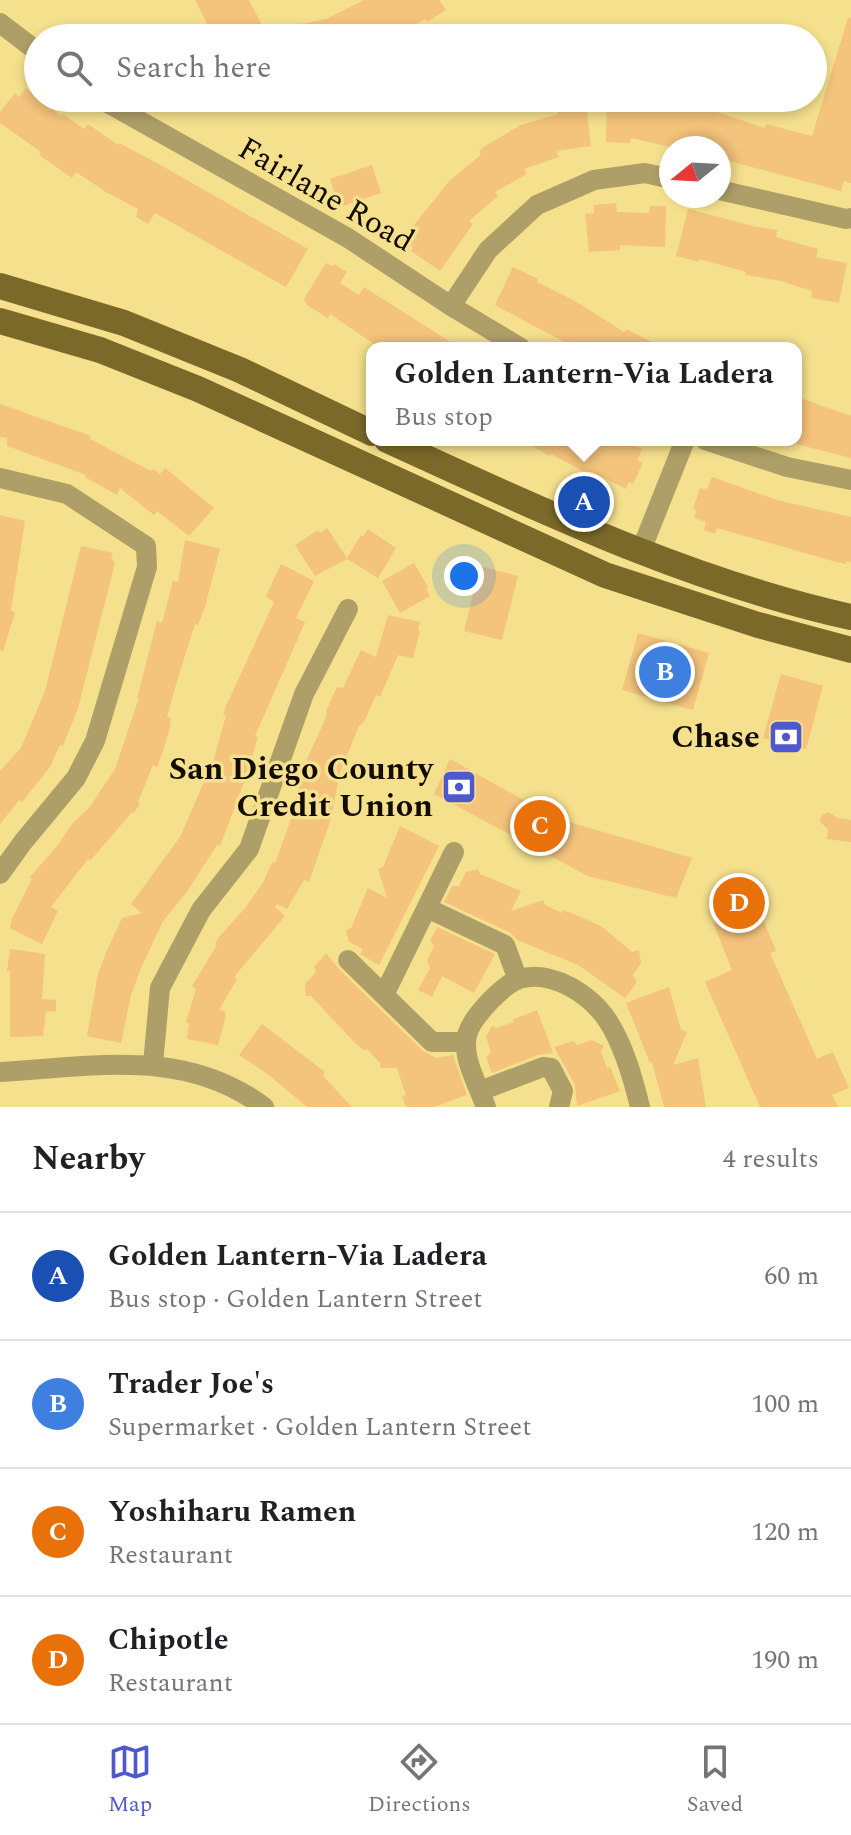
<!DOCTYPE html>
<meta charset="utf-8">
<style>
:root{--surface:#fff;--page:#f2f2f2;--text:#202124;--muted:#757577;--line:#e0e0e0;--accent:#5058ce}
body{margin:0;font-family:Spectral,serif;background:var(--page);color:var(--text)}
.compass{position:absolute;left:659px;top:136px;width:72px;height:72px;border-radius:50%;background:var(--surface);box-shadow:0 4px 12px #0003;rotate:252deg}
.you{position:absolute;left:464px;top:576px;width:28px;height:28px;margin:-20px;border:6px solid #fff;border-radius:50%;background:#1a73e8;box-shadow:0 0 0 12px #1a73e833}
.badge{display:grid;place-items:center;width:52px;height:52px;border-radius:50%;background:var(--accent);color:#fff;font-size:26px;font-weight:700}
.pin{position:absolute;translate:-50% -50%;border:4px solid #fff;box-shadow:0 2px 8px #0006}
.popup{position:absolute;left:366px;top:342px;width:436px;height:104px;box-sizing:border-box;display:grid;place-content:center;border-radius:16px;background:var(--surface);filter:drop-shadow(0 2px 6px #0005);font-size:26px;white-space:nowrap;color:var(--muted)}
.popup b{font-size:30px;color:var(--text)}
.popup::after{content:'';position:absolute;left:50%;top:100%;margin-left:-16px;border:16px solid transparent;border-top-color:var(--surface)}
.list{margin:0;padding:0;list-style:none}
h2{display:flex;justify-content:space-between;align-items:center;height:104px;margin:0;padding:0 32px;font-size:34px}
h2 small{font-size:26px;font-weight:400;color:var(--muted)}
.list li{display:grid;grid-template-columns:52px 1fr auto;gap:24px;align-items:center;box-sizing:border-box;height:128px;padding:0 32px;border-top:2px solid var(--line)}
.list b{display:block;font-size:30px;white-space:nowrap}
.list p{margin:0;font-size:26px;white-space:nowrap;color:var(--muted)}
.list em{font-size:26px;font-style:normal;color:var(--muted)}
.icon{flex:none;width:44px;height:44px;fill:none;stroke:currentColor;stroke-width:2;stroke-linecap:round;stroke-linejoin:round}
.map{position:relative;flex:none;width:851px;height:1107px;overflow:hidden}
.search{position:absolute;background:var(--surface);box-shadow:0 4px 12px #0003;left:24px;right:24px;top:24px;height:88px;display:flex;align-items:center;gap:20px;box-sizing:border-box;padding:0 28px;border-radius:44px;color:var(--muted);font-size:30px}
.sheet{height:616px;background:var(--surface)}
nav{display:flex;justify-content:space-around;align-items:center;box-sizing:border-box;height:112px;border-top:2px solid var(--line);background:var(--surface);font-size:22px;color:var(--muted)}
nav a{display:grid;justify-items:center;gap:4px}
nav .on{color:var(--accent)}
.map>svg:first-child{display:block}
.building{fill:#f4c37c}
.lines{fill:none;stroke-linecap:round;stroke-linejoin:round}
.minor{stroke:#ae9f68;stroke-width:20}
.major{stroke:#7a6928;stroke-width:26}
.labels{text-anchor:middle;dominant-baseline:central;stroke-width:7;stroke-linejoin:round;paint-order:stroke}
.street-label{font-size:32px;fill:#120c00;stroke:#f5e08d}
.poi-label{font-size:32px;font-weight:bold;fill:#120c00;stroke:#f5e08d;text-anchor:end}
</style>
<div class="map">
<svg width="851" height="1107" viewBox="0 0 851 1107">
<rect width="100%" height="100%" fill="#f5e08d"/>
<path class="building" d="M195 0H249L268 37 214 38Z
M364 0H439L446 10 427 22 425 19 393 37 392 35 386 38H304L301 24 326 19Z
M848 18H851V183L844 181 841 191 719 158V148H675L631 138 630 143 606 142 607 99 645 101 646 98H656L689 103 765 128 766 124 812 136Z
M26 88 61 116 63 114 84 129 88 124 118 145 119 143 157 163 308 249 286 287 155 213 148 224 136 217 138 209 106 192 76 172 72 178 39 155 41 152 0 123V112L15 93 19 97Z
M586 103 591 146 556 151 559 157 524 169 527 174 495 192 498 196 469 221 473 224 440 271 411 251 413 248 402 240 450 180 481 155 479 151 485 146 521 125 558 114V109Z
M372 165 381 193 343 206 341 199 337 200 330 179Z
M616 203 617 212 649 213 650 206H666L665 247 620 245V250L589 252 585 214 594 213V205Z
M688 209 753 226 777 230 776 237 818 249 816 257 847 263 839 303 811 298 812 291 781 281 746 275V272L699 259V262L676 256Z
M326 263 332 266 334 264 347 272 340 283 359 295 364 287 460 348H380L330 314 328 318 307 305 304 299Z
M513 267 538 279 537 282 575 301 624 332 626 329 664 348H563L566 343 495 305Z
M800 398 851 416V458L796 444V412Z
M0 404 91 436 90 439 151 471 153 469 160 474 165 468 214 508 189 536 157 511 154 515 120 488 117 495 85 477 86 475 7 446V438L0 437Z
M522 440H623L642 449 637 460 643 463 633 484 629 482 626 489 592 472 583 471 551 454 550 456Z
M712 477 777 500 851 517V562L847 561 846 564 829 560 717 528 715 534 704 530 706 522 694 518 697 510 693 509 700 488 707 490Z
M0 515 25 521 11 610 15 613 3 651 0 650Z
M327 528 347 558 361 535 363 537 368 529 396 548 378 578 347 559 315 576 295 545 318 530 320 533Z
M185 540 220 549 205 607 198 625 195 624 177 681 167 717 171 718 170 728 162 754 157 767 153 765 138 802 140 803 134 813 132 812 90 861 88 859 51 907 58 911 42 944 10 928 12 919 32 879 30 877 58 845 72 824 89 808 115 769 139 698H137L157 621 162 623 173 581 178 582Z
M81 546 113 553 111 558 115 563 78 708 63 746 60 745 50 767 22 802 19 800 0 824V771L21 748 45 691Z
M414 563 428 587 426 589 430 596 400 613 382 581Z
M281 564 314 581 296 618 305 622 255 736 258 737 246 777 220 846 217 845 186 893 163 921 141 968 131 995 121 1043 87 1036 98 974 107 950 122 918 142 913 131 904 180 837 207 775 209 776 226 716 223 715 226 706 274 602 266 596Z
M480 566 518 576 502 640 464 631Z
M388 615 420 622 418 630 420 631 413 658 398 655 380 697 376 695 364 722 359 726 340 772 331 819 309 882 304 880 287 909 277 904 275 907 285 916 234 977 237 979 219 1010 224 1011 226 1016 218 1045 187 1039 189 1023 186 1022 196 989 192 986 217 945 215 944 219 937 246 907 264 881 272 862 275 863 297 803 296 799 307 759 325 720 327 709 337 687 343 688 361 650 376 657Z
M638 633 709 653 693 710 622 690Z
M781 674 823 686 806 749 763 738Z
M450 759 556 818 692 858 676 898 588 876 434 794Z
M829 812 838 818 851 820V842L827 839 828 829 820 822 821 816Z
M400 826 439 846 379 965 360 954 363 949 349 942 346 930 351 928 368 888 387 898 378 869 383 867Z
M478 869 480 874 521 891 511 911 543 900 545 905 562 913 563 910 576 915 601 926 632 952 639 950 641 963 633 975 637 982 625 998 578 965 517 940 511 933 444 902 452 886H459L466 872Z
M730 876 742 877 755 908 758 907 776 951 770 953 817 1059 833 1052 849 1088 832 1095 838 1107H760L705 982 732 970 714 925Z
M437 927 495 954 474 993 442 976 432 997 418 990 430 968 427 960 434 946 430 941Z
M10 949 45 954 42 999 56 1000V1011L46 1012 43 1036 10 1037V971H7Z
M326 953 339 969 423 1051 436 1058 453 1055 467 1095 434 1107H406L402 1096 406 1095 397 1068H381L380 1063 367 1049 365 1051 356 1044 311 996H306L305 984 316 972 314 967Z
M669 987 681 1030 687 1032 673 1065 698 1058 706 1107H664L652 1062 650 1063 626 1003Z
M537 1010 553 1053 538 1055 492 1073 486 1057 491 1052 486 1037 492 1026 496 1028 514 1022 512 1020Z
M262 1024 325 1072 323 1076 352 1107H307L269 1075 239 1055Z
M592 1040 604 1046 601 1051 607 1068 610 1067 620 1091 577 1106 575 1085 554 1047 573 1041 577 1045Z"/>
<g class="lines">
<path class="minor" d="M0 23 38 52
M99 98 348 238 451 306 521 348
M719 190 846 219 851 218
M451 306 488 250 537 205 594 180 645 173 671 179
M705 440 787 467 851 480
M0 478 67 494 146 546 147 567 95 741 76 778 23 842 0 874
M640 553 685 440
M427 908 505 945 518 980
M348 960 432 1042H465
M384 995 454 852
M153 1064 160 988 201 910 249 849 304 694 348 609
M0 1072C94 1067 184 1047 264 1107
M480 1091 543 1067 551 1068 563 1091 559 1107
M486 1107C479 1088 465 1063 466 1043 466 1027 480 1012 490 1001 497 994 510 982 519 979 552 969 591 995 608 1021 624 1046 633 1078 640 1107"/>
<path class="major" d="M0 286 124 323 240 370 372 433
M0 321 100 350 198 389 605 575 758 625 851 650
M387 440C538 509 688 581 851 617"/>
</g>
<defs>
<g id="bank-square" transform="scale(1.8)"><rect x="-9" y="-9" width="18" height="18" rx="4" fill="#5058ce" stroke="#f5e08d"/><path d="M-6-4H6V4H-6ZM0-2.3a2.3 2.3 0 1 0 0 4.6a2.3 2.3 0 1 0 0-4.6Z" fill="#fff"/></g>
</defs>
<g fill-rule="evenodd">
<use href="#bank-square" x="786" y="737"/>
<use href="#bank-square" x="459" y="787"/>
</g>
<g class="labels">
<g class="street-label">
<text transform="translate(326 195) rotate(30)">Fairlane Road</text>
</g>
<g class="poi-label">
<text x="760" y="737">Chase</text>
<text x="433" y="769">San Diego County<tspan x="433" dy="37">Credit Union</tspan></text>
</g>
</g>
</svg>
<svg class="compass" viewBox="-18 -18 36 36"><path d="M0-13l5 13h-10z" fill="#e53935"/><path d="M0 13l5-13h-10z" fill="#757577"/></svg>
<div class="you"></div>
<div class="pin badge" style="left:584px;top:502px;background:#1a4fb4">A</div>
<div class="popup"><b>Golden Lantern-Via Ladera</b>Bus stop</div>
<div class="pin badge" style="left:665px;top:672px;background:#3f7fe0">B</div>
<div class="pin badge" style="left:540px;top:826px;background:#e8710a">C</div>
<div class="pin badge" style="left:739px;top:903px;background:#e8710a">D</div>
<div class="search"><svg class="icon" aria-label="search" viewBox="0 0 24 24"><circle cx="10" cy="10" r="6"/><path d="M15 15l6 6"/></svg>Search here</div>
</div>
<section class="sheet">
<h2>Nearby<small>4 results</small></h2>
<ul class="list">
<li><span class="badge" style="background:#1a4fb4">A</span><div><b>Golden Lantern-Via Ladera</b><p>Bus stop · Golden Lantern Street</p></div><em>60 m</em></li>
<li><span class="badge" style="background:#3f7fe0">B</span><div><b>Trader Joe's</b><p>Supermarket · Golden Lantern Street</p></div><em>100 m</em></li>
<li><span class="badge" style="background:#e8710a">C</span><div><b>Yoshiharu Ramen</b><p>Restaurant</p></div><em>120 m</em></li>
<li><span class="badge" style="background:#e8710a">D</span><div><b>Chipotle</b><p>Restaurant</p></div><em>190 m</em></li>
</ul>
</section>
<nav>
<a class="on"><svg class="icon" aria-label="map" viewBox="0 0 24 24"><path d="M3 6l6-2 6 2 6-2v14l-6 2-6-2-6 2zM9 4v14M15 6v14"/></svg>Map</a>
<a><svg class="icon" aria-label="directions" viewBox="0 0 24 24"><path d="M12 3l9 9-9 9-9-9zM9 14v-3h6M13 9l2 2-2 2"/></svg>Directions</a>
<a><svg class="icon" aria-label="saved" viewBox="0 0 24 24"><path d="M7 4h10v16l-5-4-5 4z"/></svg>Saved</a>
</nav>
